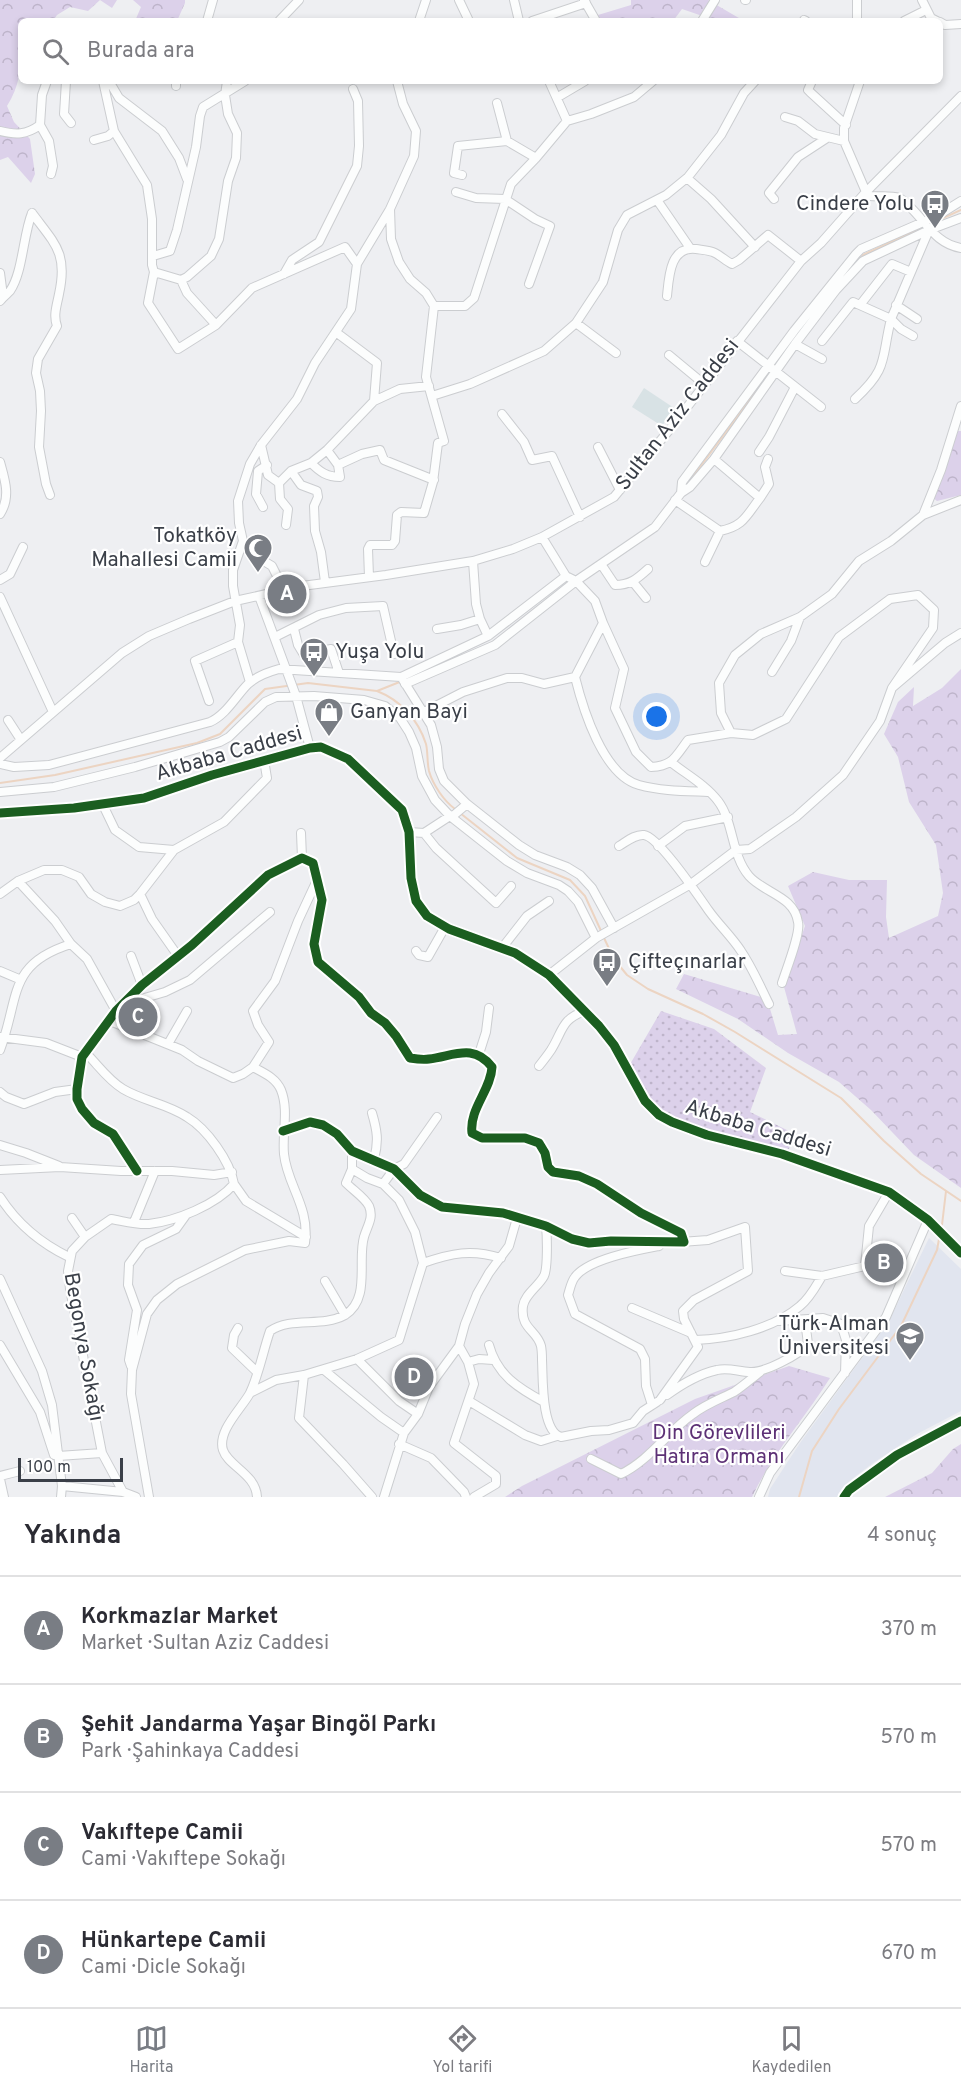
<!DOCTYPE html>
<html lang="tr">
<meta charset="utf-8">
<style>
:root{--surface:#fff;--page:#f7f7f7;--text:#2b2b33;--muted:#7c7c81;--line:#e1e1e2;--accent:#797d84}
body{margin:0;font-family:Overpass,sans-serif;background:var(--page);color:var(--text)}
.scale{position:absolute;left:18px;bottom:15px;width:105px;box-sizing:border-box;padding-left:6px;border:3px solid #3a3f48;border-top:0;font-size:16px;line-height:21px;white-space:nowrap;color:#3a3f48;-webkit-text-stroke:4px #fff;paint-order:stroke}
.you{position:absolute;left:657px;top:717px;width:21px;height:21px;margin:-15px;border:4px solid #fff;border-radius:50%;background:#1a73e8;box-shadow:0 0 0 9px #1a73e833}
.badge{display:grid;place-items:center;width:39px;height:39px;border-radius:50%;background:var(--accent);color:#fff;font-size:20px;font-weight:700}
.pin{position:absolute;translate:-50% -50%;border:3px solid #fff;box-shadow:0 2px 6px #0006}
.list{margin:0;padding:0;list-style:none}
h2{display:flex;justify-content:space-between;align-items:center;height:78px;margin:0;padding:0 24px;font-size:26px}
h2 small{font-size:20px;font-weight:400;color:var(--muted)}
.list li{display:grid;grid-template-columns:39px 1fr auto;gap:18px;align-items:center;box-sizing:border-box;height:108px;padding:0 24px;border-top:2px solid var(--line)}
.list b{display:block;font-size:22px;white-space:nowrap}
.list p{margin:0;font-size:20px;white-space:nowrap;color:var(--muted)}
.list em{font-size:20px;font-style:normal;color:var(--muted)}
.icon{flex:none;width:33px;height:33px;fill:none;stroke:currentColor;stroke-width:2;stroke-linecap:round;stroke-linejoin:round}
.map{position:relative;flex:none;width:961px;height:1497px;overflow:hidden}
.search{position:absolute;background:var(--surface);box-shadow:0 3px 9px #0003;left:18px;right:18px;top:18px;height:66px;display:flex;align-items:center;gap:15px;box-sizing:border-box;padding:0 21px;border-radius:9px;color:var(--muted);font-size:22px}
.sheet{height:510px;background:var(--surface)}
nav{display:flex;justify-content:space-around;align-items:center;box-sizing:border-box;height:84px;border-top:2px solid var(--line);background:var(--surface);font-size:16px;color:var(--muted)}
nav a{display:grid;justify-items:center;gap:3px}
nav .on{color:var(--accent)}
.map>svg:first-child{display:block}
.education{fill:#e1e5ef}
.medical{fill:#d8e2e5}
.grass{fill:url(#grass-dots)}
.forest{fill:url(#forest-crowns)}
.park{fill:#dcd1ea}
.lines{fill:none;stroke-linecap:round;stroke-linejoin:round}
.stream{stroke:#ecd4c2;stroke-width:2}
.minor-casing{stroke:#cbcdd0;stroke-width:10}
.major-casing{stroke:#bdc3d3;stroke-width:12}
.minor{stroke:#fcfdfd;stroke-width:8}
.major{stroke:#e6e9f0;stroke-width:10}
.cycleway-casing{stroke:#fff;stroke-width:13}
.cycleway{stroke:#1b5e20;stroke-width:9}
.labels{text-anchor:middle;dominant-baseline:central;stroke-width:4.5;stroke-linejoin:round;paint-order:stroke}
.poi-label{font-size:21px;fill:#3a3f48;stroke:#fff;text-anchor:end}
.street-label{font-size:21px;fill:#3a3f48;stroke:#fff}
.park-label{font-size:21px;fill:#5d3176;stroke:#fff}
</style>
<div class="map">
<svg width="961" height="1497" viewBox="0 0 961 1497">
<defs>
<pattern id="grass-dots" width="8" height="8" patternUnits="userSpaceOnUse" patternTransform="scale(1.5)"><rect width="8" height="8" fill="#dcd1ea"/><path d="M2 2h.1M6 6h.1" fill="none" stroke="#beb4ca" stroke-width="1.8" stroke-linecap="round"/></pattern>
<pattern id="forest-crowns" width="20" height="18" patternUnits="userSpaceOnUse" patternTransform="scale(1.5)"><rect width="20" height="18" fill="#dcd1ea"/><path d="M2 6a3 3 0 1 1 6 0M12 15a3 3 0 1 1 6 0" fill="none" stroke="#beb4ca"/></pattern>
</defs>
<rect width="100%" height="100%" fill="#eeeff2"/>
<path class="education" d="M929 1238 961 1269V1411L917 1434 873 1463 852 1479 837 1497H768L770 1489 800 1443 889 1321Z"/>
<path class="medical" d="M644 388 674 408 662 426 632 407Z"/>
<path class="grass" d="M661 1011 714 1029 766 1068 750 1112 793 1133 789 1149C752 1141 675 1131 650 1102 641 1092 636 1077 629 1066Z"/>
<path class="forest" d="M0 0H117L112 8 100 0 88 11 70 7 57 15 53 21H21C21 53 25 77 7 106L14 122 30 139 35 174 31 183 8 157 0 160Z
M133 0H185V3L177 21H135L141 7Z
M631 0H708L744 21H717L682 9 673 21H598V15L631 5Z
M953 431H961V495L937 501 931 496Z
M961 669V1188L914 1155 871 1110 839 1082 788 1053 738 1019 676 989 684 974 767 999 778 1035 797 1034 784 987 805 926 788 886 813 872 849 880H887L886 917 889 938 938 916 943 893 936 845 909 802 898 757 884 734 898 702 914 687 913 706 942 688Z
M789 1366 830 1378C805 1418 772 1454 752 1497H505L522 1486 695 1399Z
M961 1444V1497H885L932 1473 953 1449Z"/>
<path class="park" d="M874 1251 899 1261 894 1275 868 1265Z"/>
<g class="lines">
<path class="stream" d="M928 225 961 210
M859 260 863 255 923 227
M688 483 772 370
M377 691C400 700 418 719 426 744 428 752 427 763 429 771 433 785 444 801 455 809
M0 783 55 775 197 743 220 734 265 689 308 683 377 691 402 681
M460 813 517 858 570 880 585 896 602 933
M604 938 614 959 627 975 648 989 703 1014 735 1032 841 1098 884 1141 921 1174 961 1201
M942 1225 946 1191
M799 1497 812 1451 839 1409 901 1326 937 1250 939 1239"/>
<g class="minor-casing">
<path id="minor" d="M459 0 469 21
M514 0 519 21
M584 0 596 21
M745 0H746
M857 0V21
M922 0 931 18 937 21
M804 20 806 21
M207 21 213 0
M279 21 299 0
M419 21 426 0
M532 21 586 3
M702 21 715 0
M904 21 926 10
M940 22 945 25 961 24
M47 81 42 95 40 125 49 141 53 166 51 174
M66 81 64 114 71 123
M103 81 114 131 147 185 152 219V265L154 272 148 303 178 349 216 325 252 288 345 247 357 264
M109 81 119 98 162 131 179 158 187 179
M549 81 567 121
M812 81 808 90 810 92 846 125
M860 81 844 128V141L866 192 870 196C879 197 890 195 899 198 903 199 907 204 910 207 927 223 936 244 961 248
M176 86V81
M558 97 585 81
M497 103 507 141
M785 117 798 121 815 134 844 141
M0 131C16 135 26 135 40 125
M94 140 108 136 114 131
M462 175 454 173 458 146 507 141 536 158
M687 178 711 199 755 247
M456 192 476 198 505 199 535 219 550 226 529 284
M774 199 769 193 798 157 827 138
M657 200 690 248
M32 213C55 244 68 253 59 294 57 305 53 315 57 326L38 359 36 373 40 391 41 411 39 447 46 484 50 495
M153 256 170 251 177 230 196 147 200 116 203 107 245 81
M154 272 181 280 187 277 211 256 219 239 228 181 236 158 237 133 228 114 225 95 227 81
M0 273 3 296
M284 274 292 260 319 242 357 166 359 146 358 101 353 89
M181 280 187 293 216 325
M667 296C669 276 670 246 696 249 702 250 709 250 715 253 721 256 726 261 732 264L739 260 768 235 801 261
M0 301C3 297 7 294 10 291 23 272 23 235 32 213
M860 305 892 264 911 272
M896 305 917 319
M434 306H465L474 298 511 184 536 158 567 121 591 114 634 97 653 81
M576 323 616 353
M337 333 377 363 374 401
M737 341 821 407
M822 341 853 302 891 319 901 329 913 336
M795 344 822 359
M669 355 704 384
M432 396 470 384 544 351 576 323 603 282 618 230 627 215 666 195 688 177 721 135 744 93 755 81
M855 399C889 368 881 359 891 319L929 230
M502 414 524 442 532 460 552 456 580 517
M261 445 268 475 279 483 291 471 311 463 327 450 374 401 400 389 429 386
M598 447 620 490
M759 452 769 437 795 387
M0 462C5 480 11 497 0 514
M311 463C320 472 327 477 340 477L338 465 327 450
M338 465 362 454 380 450 384 460 434 480
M291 471 301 485 317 491 318 497 314 506 315 531 321 552 325 582
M279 483 280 499 288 509 286 525
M681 493 682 482 794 331 856 254 861 249 937 216 961 201
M760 498 769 484 765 467 768 459
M675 500 720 531C744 526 746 516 760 498L714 459
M263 507 256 494 258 471 267 465
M923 515 941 470 961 406
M243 541 233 570V586L240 625 238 642 250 682
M705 562 720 531
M601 564 615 585C630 585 637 579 648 569
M369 577 368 549 370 545H392L395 541 397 515 401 512 424 513 433 482 438 443 444 441 426 377 434 306 426 293 410 279 399 262 391 239 390 209
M0 580 10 574 23 547
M633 582 646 598
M281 591 279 580 272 566 262 560 243 541 239 523 238 501 250 464 261 445 297 399 315 363 351 309 357 264 390 209 414 156 416 131 403 104 397 81
M259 596 296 696 310 748
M0 597 53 712
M480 619 488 636
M603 623 624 669 615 708 636 752 651 767C673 766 675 757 688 740L731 733 753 735 786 719 839 637 890 599 918 595 934 610 933 628 892 688
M294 629 298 645 304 655 331 649 339 673
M437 629 461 625 480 619 476 604 473 561
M275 637 319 615 346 608 383 606 394 654
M772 672 791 641 800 617
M575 677C583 709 603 775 639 785 661 791 685 791 708 792
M403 680 431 725 437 747 439 769 444 781 467 804 519 845 535 855 567 867 580 875 592 888 614 928
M405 684 495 645 576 581 655 527 681 493 690 487 714 459 795 344 836 290 863 261 929 230 961 218
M209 701 195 661 238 642
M424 712 463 692 507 678H522L544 684 575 677 603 623 595 601 576 581 566 576 542 537
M8 720 21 740
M731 733 721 713 719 683 735 655 761 634 800 617 832 594 859 561 891 541 923 515 961 500
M0 758 122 653 149 636 189 619 235 601 302 586 386 575 473 561 513 549 542 537 614 497 670 429 801 261 821 243 866 192 961 96
M672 763C686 774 706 785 718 801 734 822 731 855 749 876 764 893 794 896 798 922 801 933 786 970 782 983
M0 764 14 767 49 765 210 722C226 715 236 696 248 684 257 676 268 672 279 669L401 677 488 636 566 576
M0 792 54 787 135 767 220 742 229 737 265 702 276 697 314 696 364 700 385 706 400 718 409 732 416 748 422 776 435 800 450 816 507 861 527 873 559 885 568 891 578 902 596 938
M103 805 115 830 139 847 174 850
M409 832 424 833 450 816 454 815 467 804
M301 833 302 858
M424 833 436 848 496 903 511 886
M619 846C626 842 635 834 644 835 659 837 699 897 709 911 719 925 732 937 741 951 752 967 760 986 769 1004
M658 846 685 826 728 817
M18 881 55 921 71 944 87 959 116 1011
M0 894 18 881 44 870H62L79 877 91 894 105 902 120 906 134 900 140 894 174 850 224 822 267 778 264 760
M140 894 152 919 178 956
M502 948 527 916 549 901
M416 951 419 955 428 957 445 927
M131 956 142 985
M0 971 19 979
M549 975 596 938 691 884 736 850 750 849 796 817 843 775 880 721 892 688 945 643 961 633
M124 1004 165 992 190 980 270 912
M110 1021 182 1050 198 1061 233 1078 243 1074 253 1067C264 1073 276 1078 281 1090 289 1110 282 1133 284 1154 287 1185 310 1207 305 1243L289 1241 245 1250 177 1284 157 1300 147 1314 132 1370 131 1394 149 1497
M0 1037 46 1043 82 1057
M168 1044 187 1011
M0 1050C20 997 7 964 71 944
M86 1053C98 1065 108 1080 123 1089 143 1101 168 1104 187 1117 207 1129 230 1161 234 1184 216 1205 176 1221 149 1224 137 1225 123 1221 111 1219L85 1237 72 1251 68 1271 70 1289 102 1453 123 1492
M479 1054 486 1032 489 1008
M539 1066C543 1061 547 1056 551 1050 563 1031 561 1019 585 1011
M253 1067 269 1042 258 1025 253 1011 275 981 298 921 318 878
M0 1092 6 1097 24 1104 55 1092 77 1089
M372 1113C377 1130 379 1141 374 1159
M0 1145 26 1153 59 1166
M352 1169 367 1178 383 1184 399 1200 415 1232 423 1263
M0 1170 60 1167 121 1171H172L214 1175 232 1172
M137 1171 113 1134 94 1123 82 1109 77 1099V1089L82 1057 116 1011 142 985 192 945 268 875 302 858 313 863 322 900 314 944 318 962 359 997 371 1013 385 1023 396 1036 410 1058C416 1059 423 1060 429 1059 454 1056 473 1043 492 1067 491 1090 469 1109 472 1133L482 1138H525L539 1143 545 1153 548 1167 553 1172 579 1176 597 1184 641 1213 681 1233 684 1242 611 1241 589 1243 572 1239 546 1226 503 1213 442 1207 420 1195 394 1169 352 1151 337 1134 323 1125 310 1122 283 1131
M234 1184 246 1201 306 1237
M383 1184 394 1169 404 1164 437 1117
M0 1197C18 1225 40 1243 69 1257
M72 1218 85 1237
M134 1222 155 1171
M546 1226C547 1236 548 1268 544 1276 538 1287 525 1294 523 1306 520 1329 537 1330 541 1346 542 1351 542 1356 542 1360 543 1378 541 1431 561 1437L591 1431 609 1430 633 1423 643 1411 657 1402
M785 1271 822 1276 865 1266 869 1226 889 1192
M0 1279 42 1371 52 1405 62 1486 61 1497
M325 1281 345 1315
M632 1308 691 1333
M779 1321 823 1318 841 1324 846 1340 845 1373
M238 1328 234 1335 232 1348 257 1372
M695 1340C729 1339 773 1329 800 1306 810 1298 816 1286 822 1276
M0 1345 40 1412 54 1455
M489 1345C497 1375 518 1388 544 1402
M357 1359 399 1401 418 1414
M468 1362 479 1359 493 1360
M131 1366 129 1360 137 1310 128 1285 129 1264 143 1245 176 1229 186 1215
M324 1370 381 1417 404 1433
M304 1375 299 1418 343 1464 372 1497
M250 1393 276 1380 304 1375 357 1359 399 1340 423 1263C452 1253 471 1249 501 1258
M667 1395C682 1384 699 1374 717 1370 729 1367 739 1372 750 1372 764 1373 799 1355 808 1344L805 1320
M660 1400 698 1347 684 1319 683 1311 694 1300 748 1271 745 1227 708 1240 681 1242
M469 1401 525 1435 541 1441 557 1436
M652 1405 646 1386 645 1359 640 1349 575 1314 568 1295C570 1289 571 1282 575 1277 588 1259 638 1250 659 1246
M399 1444 431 1458 464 1492 466 1497
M58 1456 102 1453
M591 1459 621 1474C650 1460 667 1432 693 1414 706 1404 720 1399 734 1392 743 1386 752 1378 760 1372
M0 1476 20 1471
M0 1479 4 1497
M62 1486 123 1492 136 1497
M257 1497C256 1474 228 1466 223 1450 217 1431 242 1408 250 1393 259 1374 263 1351 270 1331 292 1316 321 1328 345 1315 371 1299 357 1260 364 1237 367 1226 374 1218 369 1206 365 1198 353 1190 346 1183L352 1169V1151
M384 1497 404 1433 418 1414 429 1387 459 1346
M474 1497 496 1484V1476L454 1443 474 1384 468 1362 459 1346 465 1324 477 1294 489 1273 509 1246 517 1218
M759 1497 770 1473 886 1317 928 1220"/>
</g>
<g class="major-casing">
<path id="major" d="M0 813 74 808 144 798 212 775 310 748 321 747 348 759 402 810 409 832 411 878 416 901 427 916 449 929 515 953 549 975 599 1026 614 1045 645 1101 659 1115 672 1122 707 1135 782 1154 889 1192 928 1220 961 1253
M844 1497 849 1490 897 1455 961 1421"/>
</g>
<use href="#minor" class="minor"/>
<use href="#major" class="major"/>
<g class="cycleway-casing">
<path id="cycleway" d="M0 813 74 808 144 798 212 775 310 748 321 747 348 759 402 810 409 832 411 878 416 901 427 916 449 929 515 953 549 975 599 1026 614 1045 645 1101 659 1115 672 1122 707 1135 782 1154 889 1192 928 1220 961 1253
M137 1171 113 1134 94 1123 82 1109 77 1099V1089L82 1057 116 1011 142 985 192 945 268 875 302 858 313 863 322 900 314 944 318 962 359 997 371 1013 385 1023 396 1036 410 1058C416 1059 423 1060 429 1059 454 1056 473 1043 492 1067 491 1090 469 1109 472 1133L482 1138H525L539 1143 545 1153 548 1167 553 1172 579 1176 597 1184 641 1213 681 1233 684 1242 611 1241 589 1243 572 1239 546 1226 503 1213 442 1207 420 1195 394 1169 352 1151 337 1134 323 1125 310 1122 283 1131
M844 1497 849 1490 897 1455 961 1421"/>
</g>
<use href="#cycleway" class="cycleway"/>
</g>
<defs>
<g id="bus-pin" transform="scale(1.5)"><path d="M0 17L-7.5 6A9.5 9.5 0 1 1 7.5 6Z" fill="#797d84" stroke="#fff"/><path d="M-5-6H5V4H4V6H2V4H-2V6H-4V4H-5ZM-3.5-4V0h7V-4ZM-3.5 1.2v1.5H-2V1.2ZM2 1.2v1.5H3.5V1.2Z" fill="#fff"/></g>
<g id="mosque-pin" transform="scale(1.5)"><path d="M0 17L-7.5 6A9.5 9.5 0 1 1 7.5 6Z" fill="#797d84" stroke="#fff"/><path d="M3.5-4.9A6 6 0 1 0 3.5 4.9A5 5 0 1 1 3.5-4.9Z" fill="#fff"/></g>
<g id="shop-pin" transform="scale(1.5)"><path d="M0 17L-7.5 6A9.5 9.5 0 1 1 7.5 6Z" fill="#797d84" stroke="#fff"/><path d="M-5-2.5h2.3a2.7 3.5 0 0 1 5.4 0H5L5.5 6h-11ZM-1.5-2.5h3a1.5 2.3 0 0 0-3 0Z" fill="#fff"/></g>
<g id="university-pin" transform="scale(1.5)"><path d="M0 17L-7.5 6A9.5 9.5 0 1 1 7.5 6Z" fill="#797d84" stroke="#fff"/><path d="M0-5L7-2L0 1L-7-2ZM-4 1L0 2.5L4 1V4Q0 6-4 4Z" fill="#fff"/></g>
</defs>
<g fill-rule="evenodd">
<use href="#bus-pin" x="935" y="204"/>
<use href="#mosque-pin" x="258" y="548"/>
<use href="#bus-pin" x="314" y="652"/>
<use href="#shop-pin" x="329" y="712"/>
<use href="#bus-pin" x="607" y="962"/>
<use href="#university-pin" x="910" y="1336"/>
</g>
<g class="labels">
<g class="poi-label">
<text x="914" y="204">Cindere Yolu</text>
<text x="237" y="536">Tokatköy<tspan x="237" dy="24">Mahallesi Camii</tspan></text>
<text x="335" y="652" text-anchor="start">Yuşa Yolu</text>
<text x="350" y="712" text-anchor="start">Ganyan Bayi</text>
<text x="628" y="962" text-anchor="start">Çifteçınarlar</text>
<text x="889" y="1324">Türk-Alman<tspan x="889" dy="24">Üniversitesi</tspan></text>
</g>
<g class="street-label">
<text transform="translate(678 415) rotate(-52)">Sultan Aziz Caddesi</text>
<text transform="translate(229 754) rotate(-16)">Akbaba Caddesi</text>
<text transform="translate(758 1129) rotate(17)">Akbaba Caddesi</text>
<text transform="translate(83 1347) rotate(80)">Begonya Sokağı</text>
</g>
<g class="park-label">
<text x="719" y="1433">Din Görevlileri<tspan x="719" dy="24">Hatıra Ormanı</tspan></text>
</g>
</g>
</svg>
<div class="scale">100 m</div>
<div class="you"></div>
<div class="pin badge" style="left:287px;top:594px">A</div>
<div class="pin badge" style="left:884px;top:1263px">B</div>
<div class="pin badge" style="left:138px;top:1017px">C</div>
<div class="pin badge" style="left:414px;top:1377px">D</div>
<div class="search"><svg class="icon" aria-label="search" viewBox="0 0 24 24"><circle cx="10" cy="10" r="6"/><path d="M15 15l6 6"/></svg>Burada ara</div>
</div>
<section class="sheet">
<h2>Yakında<small>4 sonuç</small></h2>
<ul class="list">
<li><span class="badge">A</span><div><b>Korkmazlar Market</b><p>Market · Sultan Aziz Caddesi</p></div><em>370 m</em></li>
<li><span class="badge">B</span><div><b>Şehit Jandarma Yaşar Bingöl Parkı</b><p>Park · Şahinkaya Caddesi</p></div><em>570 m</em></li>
<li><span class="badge">C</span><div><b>Vakıftepe Camii</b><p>Cami · Vakıftepe Sokağı</p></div><em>570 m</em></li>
<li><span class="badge">D</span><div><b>Hünkartepe Camii</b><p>Cami · Dicle Sokağı</p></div><em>670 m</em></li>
</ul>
</section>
<nav>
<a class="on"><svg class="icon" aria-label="map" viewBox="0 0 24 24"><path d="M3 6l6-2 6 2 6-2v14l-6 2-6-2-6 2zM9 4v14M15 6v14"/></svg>Harita</a>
<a><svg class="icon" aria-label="directions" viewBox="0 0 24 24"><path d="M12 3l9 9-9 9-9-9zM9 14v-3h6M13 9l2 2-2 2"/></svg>Yol tarifi</a>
<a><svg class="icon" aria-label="saved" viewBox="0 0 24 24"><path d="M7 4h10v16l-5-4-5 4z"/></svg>Kaydedilen</a>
</nav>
